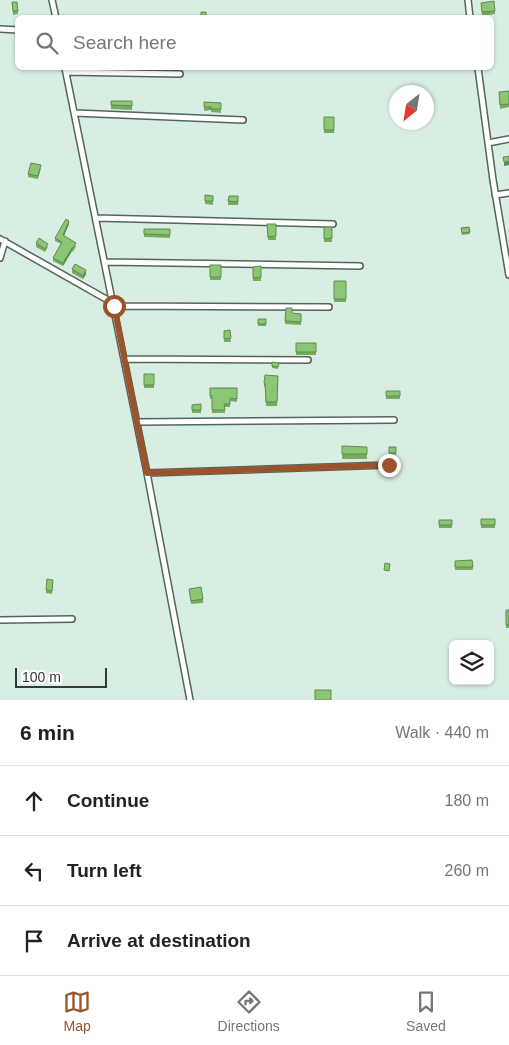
<!DOCTYPE html>
<meta charset="utf-8">
<style>
:root{--surface:#fff;--page:#f6f6f6;--text:#222;--muted:#767676;--line:#e0e0e0;--accent:#9a532b}
body{margin:0;font-family:Helvetica,sans-serif;background:var(--page);color:var(--text)}
.controls{position:absolute;right:15px;bottom:15px;display:grid;overflow:hidden;border-radius:8px;box-shadow:0 1px 4px #0004}
.controls button{width:45px;height:45px;display:grid;place-items:center;padding:0;border:0;border-bottom:1px solid var(--line);background:var(--surface);color:var(--text);font:25px sans-serif}
.compass{position:absolute;left:389px;top:85px;width:45px;height:45px;border-radius:50%;background:var(--surface);box-shadow:0 1px 4px #0004;rotate:210deg}
.scale{position:absolute;left:15px;bottom:12px;width:92px;box-sizing:border-box;padding-left:5px;border:2px solid #313a35;border-top:0;font-size:14px;line-height:18px;white-space:nowrap;color:#313a35;-webkit-text-stroke:4px #fff;paint-order:stroke}
.stop{position:absolute;width:15px;height:15px;margin:-11px;border:4px solid #9a532b;border-radius:50%;background:#fff}
.stop.end{background:#9a532b;border-color:#fff;box-shadow:0 1px 5px #0008}
.list{margin:0;padding:0;list-style:none}
h2{display:flex;justify-content:space-between;align-items:center;height:65px;margin:0;padding:0 20px;font-size:21px}
h2 small{font-size:16px;font-weight:400;color:var(--muted)}
.list li{display:grid;grid-template-columns:32px 1fr auto;gap:15px;align-items:center;box-sizing:border-box;height:70px;padding:0 20px;border-top:1px solid var(--line)}
.list b{display:block;font-size:19px;white-space:nowrap}
.list em{font-size:16px;font-style:normal;color:var(--muted)}
.icon{flex:none;width:28px;height:28px;fill:none;stroke:currentColor;stroke-width:2;stroke-linecap:round;stroke-linejoin:round}
.map{position:relative;flex:none;width:509px;height:700px;overflow:hidden}
.search{position:absolute;background:var(--surface);box-shadow:0 1px 4px #0004;left:15px;right:15px;top:15px;height:55px;display:flex;align-items:center;gap:12px;box-sizing:border-box;padding:0 18px;border-radius:8px;color:var(--muted);font-size:19px}
.sheet{height:275px;background:var(--surface)}
nav{display:flex;justify-content:space-around;align-items:center;box-sizing:border-box;height:70px;border-top:1px solid var(--line);background:var(--surface);font-size:14px;color:var(--muted)}
nav a{display:grid;justify-items:center;gap:2px}
nav .on{color:var(--accent)}
.map>svg:first-child{display:block}
.lines{fill:none;stroke-linecap:round;stroke-linejoin:round}
.minor-casing{stroke:#52655a;stroke-width:8}
.minor{stroke:#fff;stroke-width:5}
.wall{fill:#77aa63}
.shaded-wall{fill:#618b50}
.building{fill:#8ac673;stroke:#618b50}
.route{stroke:#9a532b;stroke-width:6}
</style>
<div class="map">
<svg width="509" height="700" viewBox="0 0 509 700">
<rect width="100%" height="100%" fill="#d9eee2"/>
<g class="lines">
<g class="minor-casing">
<path id="minor" d="M52 0 56 18
M468 0 470 18
M0 29 18 30
M65 68 147 473 190 700
M478 68 493 180 509 275
M66 72 180 74
M75 113 243 120
M488 143 509 139
M495 195 509 193
M96 218 333 224
M0 239 113 303
M0 258 5 241
M105 262 360 266
M114 306 329 307
M125 359 308 360
M137 422 394 420
M147 473 389 465
M0 620 72 619"/>
</g>
<use href="#minor" class="minor"/>
</g>
<path class="wall" d="M12 2H17L18 14 13 15Z
M481 3 495 11V14L482 16Z
M509 91V107L500 109 499 92Z
M111 101H132V110L111 109Z
M204 102 221 103V113L211 112V110L204 111Z
M324 117H334V133H324Z
M41 168 38 179 28 177V174Z
M213 196V205L205 204V201Z
M238 196V205H228V201Z
M69 224 64 236 76 246 73 252 72 251 63 266 53 261V258L61 244 55 241V238Z
M267 224H276V240H268Z
M324 227H332V242H324Z
M469 227 470 234 462 235 461 228Z
M144 229H170V238L144 237Z
M36 243 48 247 45 252 36 247Z
M210 265H221V280H210Z
M261 266V281H253V267Z
M72 269 86 274 83 279 72 273Z
M334 281H346V302H334Z
M286 308 292 313 301 314V325L285 324Z
M258 319H266V326H258Z
M230 330 231 342H224V331Z
M296 343H316V355H296Z
M272 362 279 363 278 369 272 368Z
M154 374V388H144V385Z
M278 376 277 406H266L265 387H264V383Z
M210 388H237V402L230 401V407H225V413H212V399H210Z
M386 391H400V399H386Z
M201 404V413H192V405Z
M342 446 367 447V459H342Z
M389 447H396V455L389 454Z
M481 519H495V528H481Z
M452 520V528H439V525Z
M472 560 473 570H455V561Z
M53 583 52 594 46 593V590Z
M189 589 203 599V603L191 604Z
M506 610H509V628H506Z"/>
<path class="shaded-wall" d="M509 161V165L504 166V162Z
M69 221V224L63 238V235Z
M72 248V251L63 266V263Z
M86 270V274L83 279V276Z"/>
<path class="building" d="M494 1 495 11 482 12 481 3Z
M12 2H17L18 11H13Z
M201 12H206V17H201Z
M509 91V104L500 105 499 92Z
M111 101H132V106L111 105Z
M204 102 221 103V109H211V107H204Z
M324 117H334V130H324Z
M509 156V161L504 162 503 157Z
M31 163 41 165 38 176 28 174Z
M205 195 213 196V201H205Z
M229 196H238V202L228 201Z
M66 219 69 221 63 235 76 243 73 248H72L63 263 53 258 62 242 55 238Z
M267 224H276V236L268 237Z
M324 227H332V238L324 239Z
M469 227 470 232 462 233 461 228Z
M144 229H170V235L144 234Z
M39 238 48 244 45 249 36 243Z
M75 264 86 270 83 276 72 269Z
M210 265H221V277H210Z
M261 266V277L253 278V267Z
M334 281H346V299H334Z
M286 308H292V313L301 314V322L285 321Z
M258 319H266V324H258Z
M230 330 231 338 224 339V331Z
M296 343H316V352H296Z
M272 362 279 363 278 367 272 366Z
M144 374H154V385H144Z
M265 375 278 376 277 402H266L265 383H264Z
M210 388H237V399L230 398V404H224L225 410H212V396H210Z
M386 391H400V396H386Z
M201 404V410H192V405Z
M342 446 367 447V454H342Z
M389 447H396V453H389Z
M481 519H495V525H481Z
M439 520H452V525H439Z
M472 560 473 567H455V561Z
M385 563 390 564 389 571 384 570Z
M47 579 53 580 52 591 46 590Z
M201 587 203 599 191 601 189 589Z
M506 610H509V625H506Z
M315 690H331V700H315Z"/>
<g class="lines">
<path class="route" d="M114 306 147 473 389 465"/>
</g>
</svg>
<div class="controls">
<button><svg class="icon" aria-label="layers" viewBox="0 0 24 24"><path d="M12 4l9 5-9 5-9-5zM3 14l9 5 9-5"/></svg></button>
</div>
<svg class="compass" viewBox="-18 -18 36 36"><path d="M0-13l5 13h-10z" fill="#e53935"/><path d="M0 13l5-13h-10z" fill="#767676"/></svg>
<div class="scale">100 m</div>
<div class="stop" style="left:114px;top:306px"></div>
<div class="stop end" style="left:389px;top:465px"></div>
<div class="search"><svg class="icon" aria-label="search" viewBox="0 0 24 24"><circle cx="10" cy="10" r="6"/><path d="M15 15l6 6"/></svg>Search here</div>
</div>
<section class="sheet">
<h2>6 min<small>Walk · 440 m</small></h2>
<ul class="list">
<li><svg class="icon" aria-label="ahead" viewBox="0 0 24 24"><path d="M12 20V5M6 11l6-6 6 6"/></svg><div><b>Continue</b></div><em>180 m</em></li>
<li><svg class="icon" aria-label="left" viewBox="0 0 24 24"><path d="M17 20v-9H6M10 6l-5 5 5 5"/></svg><div><b>Turn left</b></div><em>260 m</em></li>
<li><svg class="icon" aria-label="arrive" viewBox="0 0 24 24"><path d="M6 21V4h12l-3 4 3 4H6"/></svg><div><b>Arrive at destination</b></div></li>
</ul>
</section>
<nav>
<a class="on"><svg class="icon" aria-label="map" viewBox="0 0 24 24"><path d="M3 6l6-2 6 2 6-2v14l-6 2-6-2-6 2zM9 4v14M15 6v14"/></svg>Map</a>
<a><svg class="icon" aria-label="directions" viewBox="0 0 24 24"><path d="M12 3l9 9-9 9-9-9zM9 14v-3h6M13 9l2 2-2 2"/></svg>Directions</a>
<a><svg class="icon" aria-label="saved" viewBox="0 0 24 24"><path d="M7 4h10v16l-5-4-5 4z"/></svg>Saved</a>
</nav>
